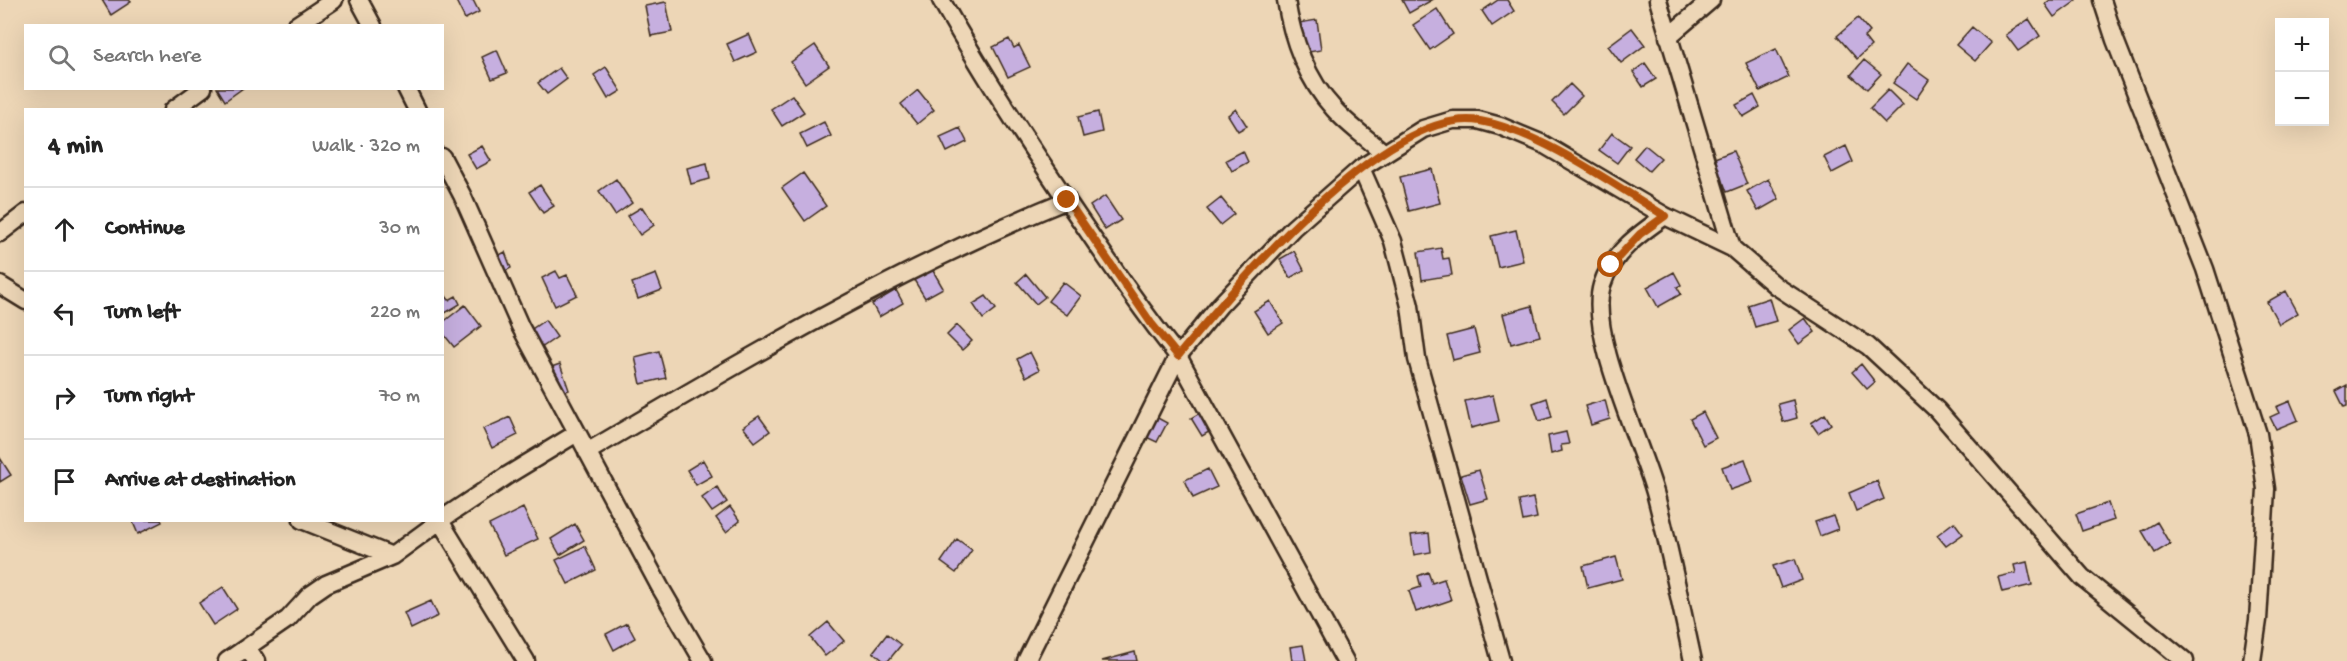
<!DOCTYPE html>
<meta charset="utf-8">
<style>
:root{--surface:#fff;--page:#f2f2f2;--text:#222;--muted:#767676;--line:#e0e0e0}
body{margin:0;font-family:"Gochi Hand",sans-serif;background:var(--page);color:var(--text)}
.controls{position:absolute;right:18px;top:18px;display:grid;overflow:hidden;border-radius:0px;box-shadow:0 6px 24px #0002}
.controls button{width:54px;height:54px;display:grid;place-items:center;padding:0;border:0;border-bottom:2px solid var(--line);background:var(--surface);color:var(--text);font:30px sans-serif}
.stop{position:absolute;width:18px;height:18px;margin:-14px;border:4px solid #b45309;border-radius:50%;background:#fff}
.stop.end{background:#b45309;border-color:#fff;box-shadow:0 2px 6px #0008}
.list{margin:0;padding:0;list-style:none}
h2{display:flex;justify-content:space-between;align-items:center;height:78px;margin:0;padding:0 24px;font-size:26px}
h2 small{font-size:20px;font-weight:400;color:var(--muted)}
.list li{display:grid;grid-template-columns:39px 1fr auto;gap:18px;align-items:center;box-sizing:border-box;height:84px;padding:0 24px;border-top:2px solid var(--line)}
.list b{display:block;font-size:22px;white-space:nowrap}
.list em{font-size:20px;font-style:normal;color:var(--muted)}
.icon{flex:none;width:33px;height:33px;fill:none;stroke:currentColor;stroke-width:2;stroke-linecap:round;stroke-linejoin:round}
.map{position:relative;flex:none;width:2347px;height:661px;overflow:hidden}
.search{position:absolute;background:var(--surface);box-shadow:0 6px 24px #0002;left:24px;top:24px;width:420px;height:66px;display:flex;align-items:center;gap:15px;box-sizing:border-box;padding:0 21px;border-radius:0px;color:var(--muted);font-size:22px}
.panel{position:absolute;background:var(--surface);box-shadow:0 6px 24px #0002;left:24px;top:108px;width:420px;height:414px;border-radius:0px}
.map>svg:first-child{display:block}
.building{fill:#c6afdf;stroke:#3b2a1e;stroke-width:1.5}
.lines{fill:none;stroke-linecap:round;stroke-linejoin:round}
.street-casing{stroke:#3b2a1e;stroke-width:21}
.street{stroke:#edd6b6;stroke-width:16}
.route{stroke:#b45309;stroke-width:8}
</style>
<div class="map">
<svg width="2347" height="661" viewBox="0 0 2347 661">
<rect width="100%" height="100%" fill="#edd6b6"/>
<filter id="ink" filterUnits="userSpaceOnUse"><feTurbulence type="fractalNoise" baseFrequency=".0167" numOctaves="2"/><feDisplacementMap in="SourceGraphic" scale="12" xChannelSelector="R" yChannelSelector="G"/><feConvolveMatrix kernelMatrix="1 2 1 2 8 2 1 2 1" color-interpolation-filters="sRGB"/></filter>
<g filter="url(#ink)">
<path class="building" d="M102 0H129L131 2 111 15Z
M459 0H473L479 12 465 19 456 1Z
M1402 0H1432L1409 13Z
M1498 0H1507L1514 11 1492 26 1482 11Z
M2050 0H2075L2076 1 2054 17 2045 4Z
M666 2 672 32 651 36 645 6Z
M1437 9 1453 34 1430 50 1413 25Z
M1858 18 1870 32 1864 37 1871 46 1857 59 1837 36Z
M2029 19 2040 36 2018 51 2006 35Z
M1317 20 1321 50 1303 53 1298 23Z
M1972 27 1991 43 1975 61 1956 45Z
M1632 28 1645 45 1621 63 1608 46Z
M749 34 757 52 735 62 727 44Z
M1009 39 1014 48 1019 45 1030 67 1008 77 993 47Z
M815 45 829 66 805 83 791 62Z
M1776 49 1789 77 1760 91 1746 63Z
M497 50 507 73 492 79 482 57Z
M1864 60 1881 74 1867 89 1851 75Z
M1645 63 1656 79 1643 87 1633 72Z
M1907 64 1929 80 1916 99 1893 83Z
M606 67 621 91 608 99 594 75Z
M559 68 567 79 547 94 538 83Z
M1570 84 1582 96 1564 114 1552 102Z
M217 88H243L225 101Z
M918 90 934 110 917 124 901 104Z
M1888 90 1903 105 1885 123 1870 108Z
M792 95 804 112 782 126 771 109Z
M1754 95 1760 107 1743 117 1736 105Z
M1236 109 1247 126 1238 131 1228 115Z
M1098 112 1102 132 1083 137 1078 117Z
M824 122 831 136 807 148 800 134Z
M960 128 967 142 947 152 940 137Z
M1612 133 1630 146 1617 163 1599 150Z
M1645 145 1661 158 1649 171 1634 158Z
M482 146 491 161 476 169 467 154Z
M1846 146 1853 162 1832 173 1824 157Z
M1243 151 1248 162 1232 171 1226 160Z
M1733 151 1747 184 1727 192 1724 184 1710 190 1699 164Z
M707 163 710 179 691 184 687 168Z
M1432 169 1440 203 1409 211 1400 177Z
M803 173 826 206 805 221 782 188Z
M616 179 632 203 615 215 599 191Z
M1768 179 1779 199 1758 211 1747 191Z
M540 185 554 206 543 213 529 192Z
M1105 196 1121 220 1105 230 1090 206Z
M1221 198 1234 214 1220 225 1207 209Z
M642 207 654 225 640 235 627 216Z
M1516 230 1523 261 1498 267 1491 236Z
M1441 248 1443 259 1449 258 1452 275 1422 280 1418 252Z
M1294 251 1304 270 1290 278 1280 259Z
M505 252 511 268 500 274 492 259Z
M932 269 943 288 925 298 914 280Z
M556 271 560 278 567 275 577 295 555 306 542 278Z
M1674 272 1681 285 1677 287 1681 294 1658 307 1647 287Z
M656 274 662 290 638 299 632 283Z
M1026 274 1045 297 1036 304 1017 282Z
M1063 282 1081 296 1067 315 1048 301Z
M896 290 903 303 879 317 872 304Z
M442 291 449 300 456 296 460 304 442 315Z
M2286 291 2298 313 2279 324 2267 302Z
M986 296 996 309 983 319 973 304Z
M1769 298 1776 321 1755 327 1748 305Z
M1270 301 1283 323 1268 333 1254 311Z
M465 305 481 326 454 347 442 332V323Z
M1532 306 1540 336 1511 344 1503 314Z
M1805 318 1815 332 1799 344 1789 330Z
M545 320 557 337 541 348 529 331Z
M957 325 972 341 962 350 947 335Z
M1474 329 1480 353 1453 360 1447 336Z
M659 351 666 378 641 384 635 357Z
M1030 352 1039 370 1026 377 1017 359Z
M560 364 569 390 549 397 540 371Z
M1861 364 1875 382 1867 389 1852 372Z
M2347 385V406L2344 407 2336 391Z
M1493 395 1499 421 1471 428 1465 401Z
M1547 398 1552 417 1539 421 1533 403Z
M1605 400 1610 419 1591 425 1585 406Z
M1793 400 1797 418 1783 422 1778 404Z
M2290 401 2298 420 2276 429 2270 417 2279 413 2276 407Z
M1203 411 1214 429 1202 436 1191 418Z
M1703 412 1716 438 1703 445 1690 419Z
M1825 414 1831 424 1818 433 1811 423Z
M759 416 770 431 755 442 743 427Z
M1154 416 1167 423 1157 442 1144 436Z
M510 417 518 435 492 448 483 429Z
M1566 432 1569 444 1561 445 1562 451 1551 454 1548 436Z
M0 458 11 475 0 482Z
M1745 459 1753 482 1730 490 1722 467Z
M703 460 712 476 696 485 687 470Z
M1208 469 1217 487 1193 498 1185 480Z
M1479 470 1488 499 1470 504 1461 475Z
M1877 481 1884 499 1856 511 1849 493Z
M717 487 727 502 712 512 702 498Z
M1533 498 1537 518 1523 521 1519 501Z
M2108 503 2114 520 2082 531 2076 514Z
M730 507 740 521 726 532 716 518Z
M523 508 538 539 504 555 489 525Z
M1833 516 1838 529 1820 536 1815 522Z
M132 520H161L162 522 138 534Z
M1954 522 1963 534 1946 546 1937 535Z
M2157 522 2170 544 2155 553 2142 531Z
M575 524 584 540 560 555 551 539Z
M1429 533 1431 552 1414 555 1411 535Z
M957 539 972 550 956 573 941 562Z
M585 546 596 570 568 584 556 560Z
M1616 557 1622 579 1588 588 1583 566Z
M1795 559 1802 580 1781 588 1773 566Z
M2027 562 2032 585 2002 592 1998 577 2016 573 2014 565Z
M1428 572 1432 583 1444 579 1451 600 1416 612 1409 591 1421 587 1418 576Z
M223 587 237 609 213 625 199 603Z
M431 601 438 616 411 629 404 613Z
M828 622 844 641 825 656 810 637Z
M627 623 635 638 614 650 606 634Z
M887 634 901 645 888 661H884L873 652Z
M1303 645 1306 661H1292L1290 647Z
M1135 652 1137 661H1102Z"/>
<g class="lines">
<g class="street-casing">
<path id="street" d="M359 0 373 26
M941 0C985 78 1034 153 1085 227 1115 271 1145 315 1178 356L1345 661
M1286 0C1292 39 1307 80 1334 109 1348 125 1367 138 1383 152
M1658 0 1732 248
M2102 0 2115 40 2205 269 2258 434 2266 489 2258 620 2252 661
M295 26 334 0
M1668 37 1711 0
M406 88 417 110
M173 110 203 88
M442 157 462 195 520 326 660 587 703 661
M1361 168 1393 241 1410 306 1417 359 1501 661
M1665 216C1639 234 1612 253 1602 285 1587 334 1643 446 1656 496 1670 550 1681 606 1693 661
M0 233 26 213
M0 285 26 301
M587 452C743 360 899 268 1067 200
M442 519 508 475 577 433
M302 520 392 556
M440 521 526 661
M247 647 256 661
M227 661 288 619 310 595 326 584 392 556 441 520
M1026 661 1178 356 1220 305 1293 228 1361 168 1423 129 1453 120H1478L1500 126 1543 144 1665 216 1732 248 1776 286 1868 346 1937 410 2082 577 2185 661"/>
</g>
<use href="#street" class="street"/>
</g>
</g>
<g class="lines" filter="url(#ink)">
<path class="route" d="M1067 200 1151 323 1178 356C1233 289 1386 105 1480 121 1539 131 1613 184 1665 216L1640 234 1611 265"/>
</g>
</svg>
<div class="controls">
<button>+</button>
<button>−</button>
</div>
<div class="stop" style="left:1611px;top:265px"></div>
<div class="stop end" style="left:1067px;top:200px"></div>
<div class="search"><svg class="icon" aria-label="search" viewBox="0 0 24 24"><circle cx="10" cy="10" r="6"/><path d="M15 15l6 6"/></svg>Search here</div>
<section class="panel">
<h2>4 min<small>Walk · 320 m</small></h2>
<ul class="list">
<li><svg class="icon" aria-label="ahead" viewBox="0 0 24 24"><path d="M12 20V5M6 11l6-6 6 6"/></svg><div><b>Continue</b></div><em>30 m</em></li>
<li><svg class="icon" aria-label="left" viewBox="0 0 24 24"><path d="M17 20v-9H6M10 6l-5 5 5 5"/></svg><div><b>Turn left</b></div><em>220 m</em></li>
<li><svg class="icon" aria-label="right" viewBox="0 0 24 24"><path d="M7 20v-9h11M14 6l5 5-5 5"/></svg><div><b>Turn right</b></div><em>70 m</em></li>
<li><svg class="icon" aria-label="arrive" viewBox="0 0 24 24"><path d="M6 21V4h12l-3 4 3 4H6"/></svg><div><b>Arrive at destination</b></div></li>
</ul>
</section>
</div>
